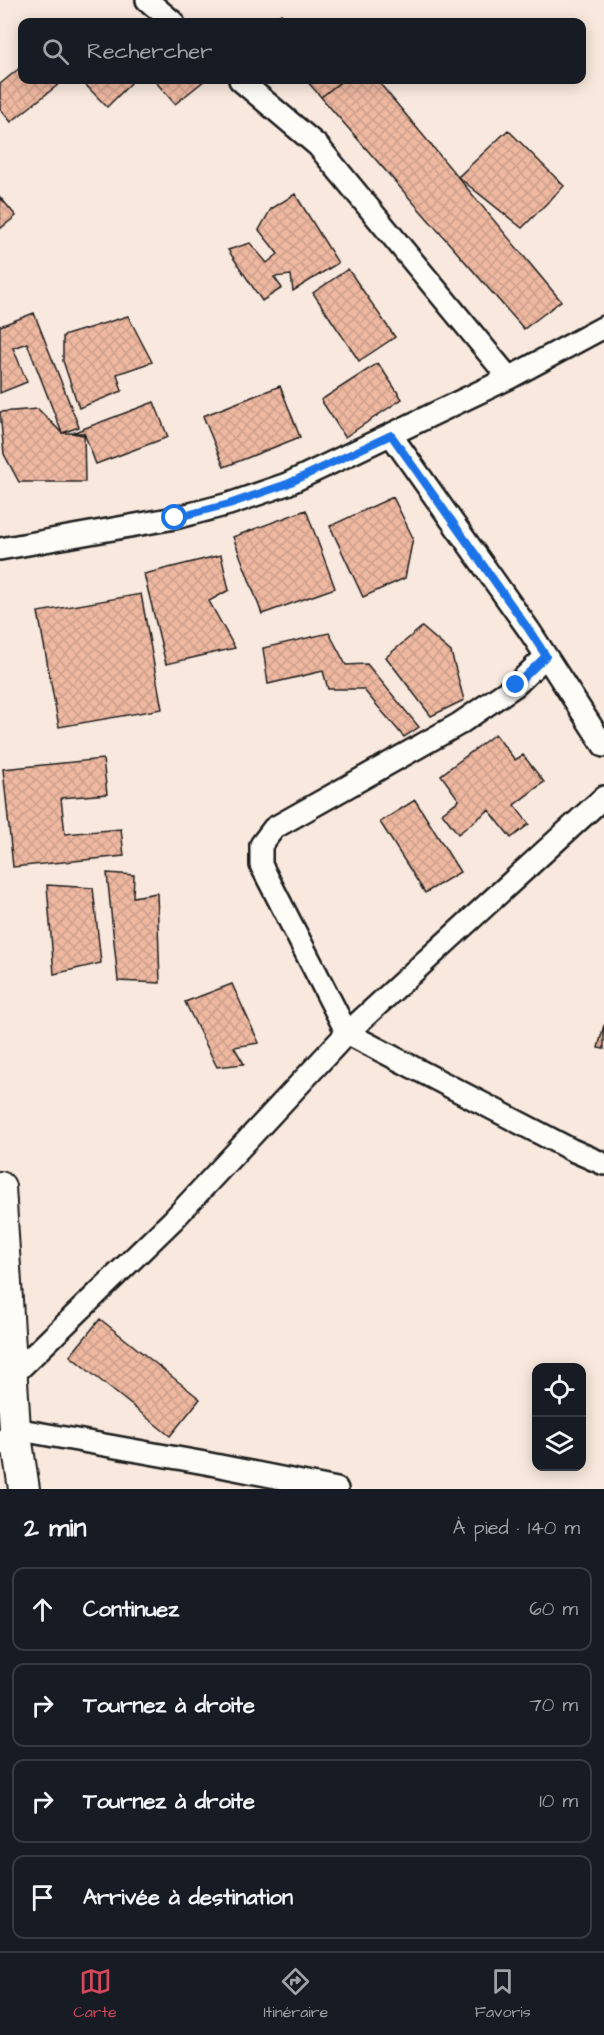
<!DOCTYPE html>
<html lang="fr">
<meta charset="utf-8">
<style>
:root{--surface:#171b24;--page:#242831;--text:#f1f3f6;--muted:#9ea1a6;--line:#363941;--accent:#d1495b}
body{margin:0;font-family:"Architects Daughter",sans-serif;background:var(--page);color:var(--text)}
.controls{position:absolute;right:18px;bottom:18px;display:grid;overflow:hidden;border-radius:12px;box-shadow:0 3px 15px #0003}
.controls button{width:54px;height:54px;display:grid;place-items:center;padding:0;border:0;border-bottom:2px solid var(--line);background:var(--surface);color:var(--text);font:30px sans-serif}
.stop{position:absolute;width:18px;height:18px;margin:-14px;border:4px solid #1a73e8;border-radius:50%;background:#fff}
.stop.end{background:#1a73e8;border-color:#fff;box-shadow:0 2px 6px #0008}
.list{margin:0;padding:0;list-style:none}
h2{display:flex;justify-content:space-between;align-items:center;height:78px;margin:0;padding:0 24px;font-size:26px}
h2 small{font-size:20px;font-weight:400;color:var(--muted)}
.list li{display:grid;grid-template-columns:39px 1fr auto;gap:18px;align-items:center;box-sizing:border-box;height:84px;margin:0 12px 12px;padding:0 12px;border:2px solid var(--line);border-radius:12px}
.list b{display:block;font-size:22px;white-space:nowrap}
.list em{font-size:20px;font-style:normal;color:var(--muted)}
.icon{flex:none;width:33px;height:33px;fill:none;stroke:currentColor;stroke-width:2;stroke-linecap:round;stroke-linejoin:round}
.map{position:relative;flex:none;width:604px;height:1489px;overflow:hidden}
.search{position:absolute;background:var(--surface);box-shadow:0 3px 15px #0003;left:18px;right:18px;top:18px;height:66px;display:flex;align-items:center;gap:15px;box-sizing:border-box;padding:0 21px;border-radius:12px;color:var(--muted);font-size:22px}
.sheet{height:462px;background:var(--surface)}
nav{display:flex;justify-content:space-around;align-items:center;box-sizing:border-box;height:84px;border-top:2px solid var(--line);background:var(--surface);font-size:16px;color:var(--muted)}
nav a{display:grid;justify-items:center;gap:3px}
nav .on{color:var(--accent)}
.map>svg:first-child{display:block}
.building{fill:url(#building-cross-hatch);stroke:#1c1c1c;stroke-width:1.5}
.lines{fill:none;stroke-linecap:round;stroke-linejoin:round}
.street-casing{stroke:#1c1c1c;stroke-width:26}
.secondary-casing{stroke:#1c1c1c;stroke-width:34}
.street{stroke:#fdfcf7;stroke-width:21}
.secondary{stroke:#fdfcf7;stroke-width:30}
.route{stroke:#1a73e8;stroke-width:8}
</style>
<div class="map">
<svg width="604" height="1489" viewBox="0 0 604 1489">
<defs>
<pattern id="building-cross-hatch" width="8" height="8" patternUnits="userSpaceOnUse" patternTransform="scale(1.5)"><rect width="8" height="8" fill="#eeb8a1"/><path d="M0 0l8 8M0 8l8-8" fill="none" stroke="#cc9e8a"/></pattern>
</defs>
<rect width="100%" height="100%" fill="#f8e8dd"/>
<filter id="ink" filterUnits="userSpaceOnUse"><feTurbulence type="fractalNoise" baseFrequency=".0167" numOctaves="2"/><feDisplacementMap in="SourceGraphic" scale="12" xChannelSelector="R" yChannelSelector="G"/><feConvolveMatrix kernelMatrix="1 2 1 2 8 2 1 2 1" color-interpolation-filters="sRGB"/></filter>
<g filter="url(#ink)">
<path class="building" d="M281 14 289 22H270Z
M22 66V80H64L11 122 0 109V84Z
M81 80H127L131 83 107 107Z
M154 80H205L175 104Z
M306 80H343L321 97Z
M343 80H377L561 301 524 329 321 97Z
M508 130 564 186 522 228 458 177Z
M295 194 338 263 293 291 291 275 274 277 282 288 262 301 228 250 250 243 267 263 278 254 259 230 271 209Z
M0 197 16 216 0 229Z
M348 269 395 337 359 361 313 293Z
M34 313 79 427 62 433 27 343 13 348 27 382 0 393V326Z
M128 316 152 362 117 374 122 391 79 408 63 361V336Z
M378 363 402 399 345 437 321 400Z
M280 386 300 437 224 467 203 416Z
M154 402 168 437 96 464 84 433 83 435 72 433Z
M38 409 62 433H84L85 482H19L4 454 0 412Z
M393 497 413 538 405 578 363 597 330 526Z
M306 510 335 588 262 614 233 537Z
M221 555 229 590 209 601 235 648 166 664 144 574Z
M141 594 162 709 59 727 38 612Z
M422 627 451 652 464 700 431 716 386 657Z
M329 633 346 665 367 664 419 727 404 737 363 689H328L323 671 268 684 263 648Z
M495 734 515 760 523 755 544 782 514 805 529 824 511 838 489 810 458 834 442 813 459 800 441 775Z
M103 759 107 794 61 798 65 834 121 829 124 856 13 867 3 769Z
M415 800 460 872 425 893 380 822Z
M107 873 134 875 133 897 157 893 160 983 118 981Z
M47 885 93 888 101 963 54 974Z
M232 984 259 1043 234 1047 244 1064 217 1067 185 1002Z
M604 1025V1049L598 1048Z
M100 1319 200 1399 170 1436 70 1356Z"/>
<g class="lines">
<g class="street-casing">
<path id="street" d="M147 0 173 22
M240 80 318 146 509 378
M391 435 529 630 546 656 516 685 459 724 274 828 261 845V865L347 1033 572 1150 604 1164
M0 549 175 518 229 504 287 484 509 378 604 327
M546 656 604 746
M13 1375 173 1220 347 1033 604 797
M0 1444 15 1429 205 1463 337 1489"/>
</g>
<g class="secondary-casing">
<path id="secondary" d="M0 1187 15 1429 24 1489"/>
</g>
<use href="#street" class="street"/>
<use href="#secondary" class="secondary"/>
</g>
</g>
<g class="lines" filter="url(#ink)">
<path class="route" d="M175 518 229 504 287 484 391 435 529 630 546 656 516 685"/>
</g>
</svg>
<div class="controls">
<button><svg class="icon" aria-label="locate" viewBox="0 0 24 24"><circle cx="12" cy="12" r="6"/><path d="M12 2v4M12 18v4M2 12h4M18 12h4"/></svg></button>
<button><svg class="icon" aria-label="layers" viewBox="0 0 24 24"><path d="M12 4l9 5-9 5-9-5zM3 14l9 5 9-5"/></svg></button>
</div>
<div class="stop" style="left:175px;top:518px"></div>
<div class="stop end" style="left:516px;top:685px"></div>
<div class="search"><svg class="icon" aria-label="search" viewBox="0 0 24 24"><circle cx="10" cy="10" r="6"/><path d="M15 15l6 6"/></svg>Rechercher</div>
</div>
<section class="sheet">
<h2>2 min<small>À pied · 140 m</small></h2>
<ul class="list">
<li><svg class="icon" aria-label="ahead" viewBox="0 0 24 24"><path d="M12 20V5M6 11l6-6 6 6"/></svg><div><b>Continuez</b></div><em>60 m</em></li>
<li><svg class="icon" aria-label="right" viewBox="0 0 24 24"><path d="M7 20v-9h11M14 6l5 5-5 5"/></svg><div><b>Tournez à droite</b></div><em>70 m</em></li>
<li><svg class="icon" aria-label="right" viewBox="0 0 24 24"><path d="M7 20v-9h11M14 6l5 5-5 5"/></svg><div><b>Tournez à droite</b></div><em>10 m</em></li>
<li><svg class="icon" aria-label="arrive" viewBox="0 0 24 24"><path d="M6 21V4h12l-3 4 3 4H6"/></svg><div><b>Arrivée à destination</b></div></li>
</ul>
</section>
<nav>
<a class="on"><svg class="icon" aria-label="map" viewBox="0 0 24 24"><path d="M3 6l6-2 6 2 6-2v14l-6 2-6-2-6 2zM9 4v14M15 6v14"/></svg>Carte</a>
<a><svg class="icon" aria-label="directions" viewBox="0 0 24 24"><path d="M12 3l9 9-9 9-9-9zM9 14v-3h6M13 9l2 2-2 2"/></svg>Itinéraire</a>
<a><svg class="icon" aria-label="saved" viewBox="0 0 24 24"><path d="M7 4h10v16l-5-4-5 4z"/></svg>Favoris</a>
</nav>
